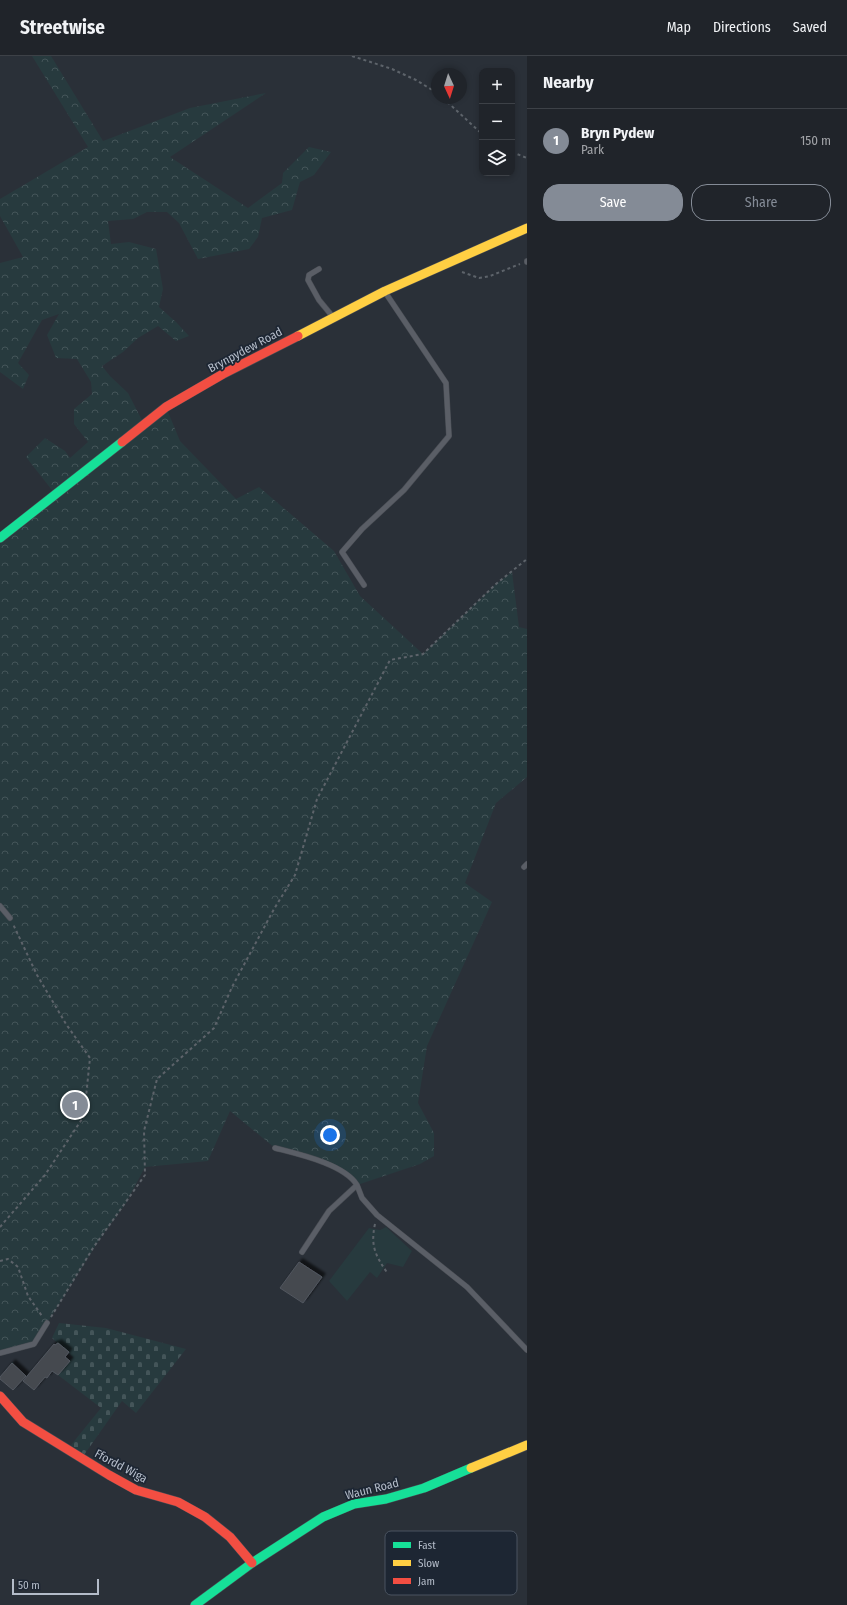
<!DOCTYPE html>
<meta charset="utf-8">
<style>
:root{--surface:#20242a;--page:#282c32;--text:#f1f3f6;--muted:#a2a4a8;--line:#3d4147;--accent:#848b96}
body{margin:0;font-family:"Fira Sans Condensed",sans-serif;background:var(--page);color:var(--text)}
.controls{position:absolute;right:12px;top:12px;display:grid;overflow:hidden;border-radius:8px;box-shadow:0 2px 6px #0003}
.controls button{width:36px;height:36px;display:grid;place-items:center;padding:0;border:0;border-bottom:1px solid var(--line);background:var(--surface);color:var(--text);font:20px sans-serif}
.compass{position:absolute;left:431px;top:12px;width:36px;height:36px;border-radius:50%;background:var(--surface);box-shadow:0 2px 6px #0003;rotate:176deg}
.scale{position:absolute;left:12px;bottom:10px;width:87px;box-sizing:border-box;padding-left:4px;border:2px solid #b4bcc9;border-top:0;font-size:11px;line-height:14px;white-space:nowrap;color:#b4bcc9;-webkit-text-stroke:3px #1d2633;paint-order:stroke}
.you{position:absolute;left:330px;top:1079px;width:14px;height:14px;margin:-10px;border:3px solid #fff;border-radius:50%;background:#1a73e8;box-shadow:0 0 0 6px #1a73e833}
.badge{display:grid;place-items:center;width:26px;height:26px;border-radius:50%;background:var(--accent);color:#fff;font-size:13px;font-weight:700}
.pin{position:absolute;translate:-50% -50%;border:2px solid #fff;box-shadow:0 1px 4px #0006}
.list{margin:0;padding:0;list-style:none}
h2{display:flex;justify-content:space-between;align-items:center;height:52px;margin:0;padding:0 16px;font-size:17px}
h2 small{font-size:13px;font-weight:400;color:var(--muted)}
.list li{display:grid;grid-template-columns:26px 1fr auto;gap:12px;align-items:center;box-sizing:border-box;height:64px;padding:0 16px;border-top:1px solid var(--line)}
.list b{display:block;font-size:15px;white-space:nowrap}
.list p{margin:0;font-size:13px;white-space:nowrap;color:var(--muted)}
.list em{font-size:13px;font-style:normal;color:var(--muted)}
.actions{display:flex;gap:8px;padding:12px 16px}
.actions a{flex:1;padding:9px 0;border:1px solid var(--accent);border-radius:16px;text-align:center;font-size:14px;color:var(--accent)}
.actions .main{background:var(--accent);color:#fff}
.icon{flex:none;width:22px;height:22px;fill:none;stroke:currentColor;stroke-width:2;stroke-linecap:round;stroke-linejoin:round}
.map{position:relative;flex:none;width:527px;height:1549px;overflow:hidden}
header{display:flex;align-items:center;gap:24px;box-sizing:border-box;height:56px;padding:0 20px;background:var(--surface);border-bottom:1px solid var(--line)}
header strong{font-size:19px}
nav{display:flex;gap:22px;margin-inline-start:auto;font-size:14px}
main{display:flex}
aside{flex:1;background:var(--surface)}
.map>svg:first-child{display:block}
.grass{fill:#273a3e}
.forest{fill:url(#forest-crowns)}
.cemetery{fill:url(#cemetery-stones)}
.building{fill:#444950;stroke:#52575f;filter:url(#shadow)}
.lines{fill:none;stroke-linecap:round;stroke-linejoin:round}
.lane-casing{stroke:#484c53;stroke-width:6}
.fast-casing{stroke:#484c53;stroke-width:10}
.slow-casing{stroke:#484c53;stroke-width:10}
.jam-casing{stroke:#484c53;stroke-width:10}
.path{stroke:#5d636a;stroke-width:2;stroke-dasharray:3 3;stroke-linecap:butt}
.lane{stroke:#5a5e66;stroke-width:5}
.fast{stroke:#16e098;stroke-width:9}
.slow{stroke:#ffcf43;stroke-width:9}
.jam{stroke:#f24e42;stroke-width:9}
.labels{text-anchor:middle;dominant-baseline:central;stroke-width:3.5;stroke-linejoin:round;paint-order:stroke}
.street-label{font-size:12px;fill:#b4bcc9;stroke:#1d2633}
.key{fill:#1d2633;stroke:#4a5360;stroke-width:1}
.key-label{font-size:11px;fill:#b4bcc9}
</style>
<header>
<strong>Streetwise</strong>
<nav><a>Map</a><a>Directions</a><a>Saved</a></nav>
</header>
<main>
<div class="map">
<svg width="527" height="1549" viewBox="0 0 527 1549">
<defs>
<pattern id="forest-crowns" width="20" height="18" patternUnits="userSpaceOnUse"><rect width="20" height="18" fill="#273a3e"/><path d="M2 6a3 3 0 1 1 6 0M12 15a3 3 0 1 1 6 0" fill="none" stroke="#445559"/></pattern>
<pattern id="cemetery-stones" width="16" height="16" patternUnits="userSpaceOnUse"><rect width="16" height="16" fill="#273a3e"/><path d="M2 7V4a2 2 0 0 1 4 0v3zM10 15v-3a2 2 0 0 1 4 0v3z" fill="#445559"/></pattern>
<filter id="shadow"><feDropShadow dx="3.5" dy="-3.5" stdDeviation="1" flood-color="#0009"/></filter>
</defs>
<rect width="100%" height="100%" fill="#2a3038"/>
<path class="grass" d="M386 1171 412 1195 403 1211 387 1207 377 1222 370 1216 347 1245 329 1225 369 1172 380 1174Z"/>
<path class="forest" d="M32 0H51L103 85 190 52 266 37 170 101 248 152 282 127 283 117 309 91 331 96 314 119 300 126 292 154 262 162 258 181 249 193 198 203 179 167 167 156H147L133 163 108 165 111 188 129 186 156 193 163 233 159 251 176 266 189 280 176 285 158 270 138 282 123 296 102 310 110 320 128 337 144 368 166 351 180 385 236 443 259 431 334 495 360 540 423 598 496 528 512 516 519 571 527 573V721L496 747 465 827 492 846 427 990 418 1047 434 1077V1100L420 1108 357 1129 347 1118 320 1105 275 1092 230 1055 208 1105 145 1111 126 1147 99 1184 34 1288 0 1297V482L55 438 26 401 45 382 65 395 70 402 88 386 74 368V353L92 338 91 326 77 303 56 302 47 279 59 258 42 264 18 307 29 319 23 333 0 316V207L23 201 0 160V143L88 91Z"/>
<path class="cemetery" d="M59 1267 106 1272 186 1293 136 1357 122 1345 84 1399 71 1389 101 1352 58 1319 73 1301 52 1282Z"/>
<path class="building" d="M299 1206 322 1221 303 1247 280 1232Z
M58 1287 69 1296 65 1301 70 1305 58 1319 52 1315 47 1322 45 1321 34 1334 23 1325 54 1288 55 1289Z
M12 1307 26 1320 13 1334 0 1323V1321Z"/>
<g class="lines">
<g class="lane-casing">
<path id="lane" d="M527 205V206
M319 213 309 219 308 224 319 244 333 261
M364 529 342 496 362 473 404 434 449 380 446 327 385 236
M524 811 527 808
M0 850 10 862
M275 1092C298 1098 344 1108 357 1129
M302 1196 329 1155 357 1129 362 1142 377 1159 467 1231 527 1294
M0 1297 34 1288 47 1267"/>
</g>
<g class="fast-casing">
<path id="fast" d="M0 482 122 386
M195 1549 252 1507 323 1461 354 1448 386 1443 424 1432 471 1412"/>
</g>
<g class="slow-casing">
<path id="slow" d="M298 280 385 235 527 172
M471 1412 527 1389"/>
</g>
<g class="jam-casing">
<path id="jam" d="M122 386 166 351 223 318 298 280
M0 1340 23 1366 109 1419 136 1434 178 1446 205 1461 230 1481 252 1507"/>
</g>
<path class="path" d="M352 0 392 13 416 24 437 37
M443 42 482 78
M512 96 527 102
M462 216 479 222 490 220 520 208
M375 1168C370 1191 376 1200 388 1218
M0 1171 45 1119 84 1060 90 1002 66 968 37 919 13 868
M0 1205 8 1203 18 1211 28 1240 42 1260
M51 1261 93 1192 145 1119 144 1075 157 1023 214 972 232 931 274 853 295 819 317 743 390 604 423 598 496 528 527 503"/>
<use href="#lane" class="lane"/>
<use href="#fast" class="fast"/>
<use href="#slow" class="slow"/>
<use href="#jam" class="jam"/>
</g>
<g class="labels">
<g class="street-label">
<text transform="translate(245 294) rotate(-28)">Brynpydew Road</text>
<text transform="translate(121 1410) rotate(28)">Ffordd Wiga</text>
<text transform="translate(372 1433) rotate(-14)">Waun Road</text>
</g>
</g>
<rect x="385" y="1475" width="132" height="64" rx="6" class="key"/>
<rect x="393" y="1486" width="18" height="6" fill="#16e098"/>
<rect x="393" y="1504" width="18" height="6" fill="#ffcf43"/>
<rect x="393" y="1522" width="18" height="6" fill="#f24e42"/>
<g class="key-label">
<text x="418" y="1493">Fast</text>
<text x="418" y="1511">Slow</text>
<text x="418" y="1529">Jam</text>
</g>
</svg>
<div class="controls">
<button>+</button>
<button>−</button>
<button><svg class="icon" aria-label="layers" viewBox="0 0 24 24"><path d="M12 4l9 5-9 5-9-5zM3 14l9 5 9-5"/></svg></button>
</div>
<svg class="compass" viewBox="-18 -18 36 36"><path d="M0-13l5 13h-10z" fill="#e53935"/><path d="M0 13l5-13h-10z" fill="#a2a4a8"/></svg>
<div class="scale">50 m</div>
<div class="you"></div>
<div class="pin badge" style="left:75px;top:1049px">1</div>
</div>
<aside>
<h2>Nearby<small></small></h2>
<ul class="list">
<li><span class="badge">1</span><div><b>Bryn Pydew</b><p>Park</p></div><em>150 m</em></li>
</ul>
<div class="actions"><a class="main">Save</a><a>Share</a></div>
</aside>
</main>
